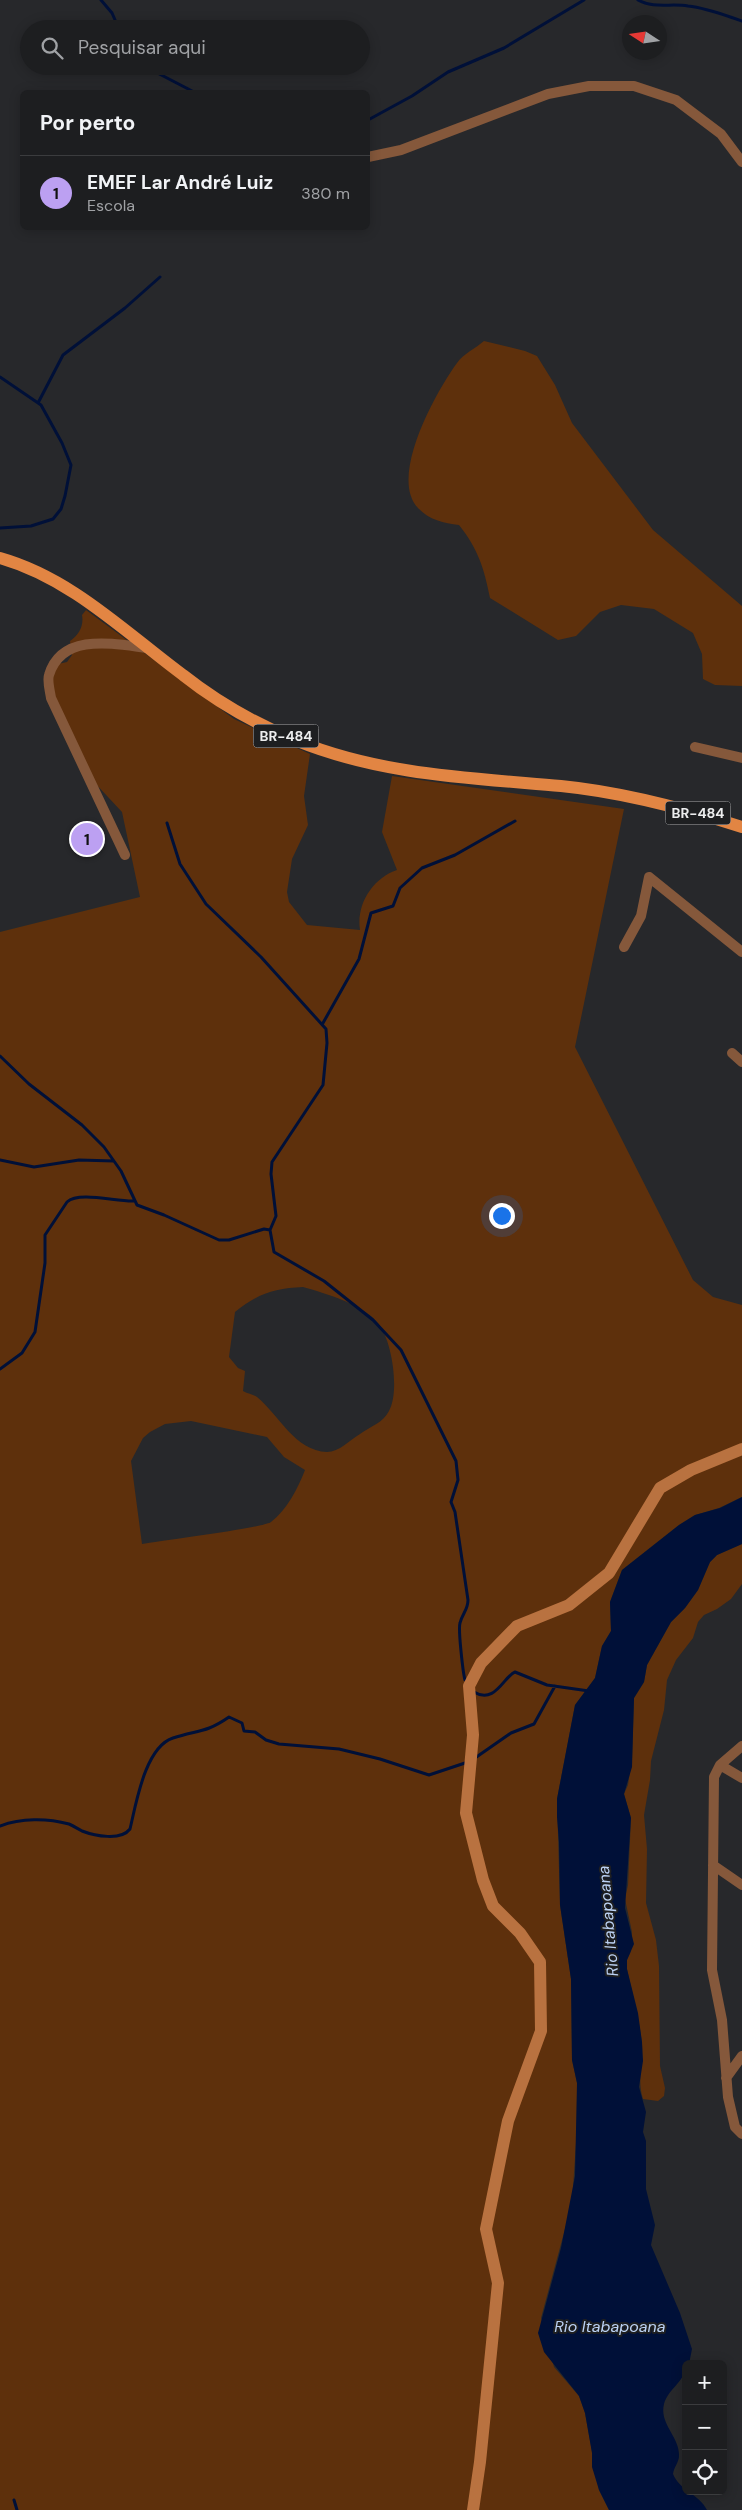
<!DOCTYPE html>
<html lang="pt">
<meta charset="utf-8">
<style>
:root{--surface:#1d1e20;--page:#252729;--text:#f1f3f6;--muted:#a0a2a5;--line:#3b3c3e;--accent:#bca0f2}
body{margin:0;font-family:"DM Sans",sans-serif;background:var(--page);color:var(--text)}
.controls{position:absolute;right:15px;bottom:15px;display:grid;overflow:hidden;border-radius:8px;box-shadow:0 2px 12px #0003}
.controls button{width:45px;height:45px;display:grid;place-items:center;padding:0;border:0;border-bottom:1px solid var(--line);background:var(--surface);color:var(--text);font:25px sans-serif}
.compass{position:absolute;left:622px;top:15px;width:45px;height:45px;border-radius:50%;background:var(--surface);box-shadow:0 2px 12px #0003;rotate:282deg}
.you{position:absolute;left:501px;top:1215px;width:18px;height:18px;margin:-12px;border:4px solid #fff;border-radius:50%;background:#1a73e8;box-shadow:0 0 0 8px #1a73e833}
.badge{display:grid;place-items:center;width:32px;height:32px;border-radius:50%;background:var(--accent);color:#111;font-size:16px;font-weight:700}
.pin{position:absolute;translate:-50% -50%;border:2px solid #fff;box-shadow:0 1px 5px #0006}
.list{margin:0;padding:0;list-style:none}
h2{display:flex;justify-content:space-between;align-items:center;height:65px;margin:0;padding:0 20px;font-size:21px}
h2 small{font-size:16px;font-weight:400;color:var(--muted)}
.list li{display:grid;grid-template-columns:32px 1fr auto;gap:15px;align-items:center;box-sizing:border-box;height:75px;padding:0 20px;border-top:1px solid var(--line)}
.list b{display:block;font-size:19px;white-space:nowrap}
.list p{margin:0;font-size:16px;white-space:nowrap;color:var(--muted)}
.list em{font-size:16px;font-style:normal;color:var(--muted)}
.icon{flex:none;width:28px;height:28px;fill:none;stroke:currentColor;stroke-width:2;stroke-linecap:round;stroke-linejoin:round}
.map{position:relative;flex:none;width:742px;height:2510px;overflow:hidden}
.search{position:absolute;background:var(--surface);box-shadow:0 2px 12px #0003;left:20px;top:20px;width:350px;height:55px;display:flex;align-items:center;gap:12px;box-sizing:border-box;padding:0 18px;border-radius:28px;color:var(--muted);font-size:19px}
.panel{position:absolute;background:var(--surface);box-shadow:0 2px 12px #0003;left:20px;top:90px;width:350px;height:140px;border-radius:8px}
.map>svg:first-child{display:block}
.green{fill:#5e300c;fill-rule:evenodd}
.water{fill:#001038}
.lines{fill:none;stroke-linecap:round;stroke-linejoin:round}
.stream{stroke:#001038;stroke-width:3}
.street{stroke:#85583b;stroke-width:10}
.secondary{stroke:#b97240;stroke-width:12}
.primary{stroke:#e28543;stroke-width:12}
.labels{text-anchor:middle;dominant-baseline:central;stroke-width:4;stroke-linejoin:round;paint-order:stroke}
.shield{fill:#1e1f21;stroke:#aeafb0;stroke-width:1}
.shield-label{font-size:14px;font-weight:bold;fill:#ecedee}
.water-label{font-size:16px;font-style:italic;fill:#bcd2f4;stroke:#1e1f21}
</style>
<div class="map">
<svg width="742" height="2510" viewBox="0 0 742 2510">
<rect width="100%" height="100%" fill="#27282b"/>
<path class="green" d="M484 341 525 351 537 356 555 385 572 423 653 530 742 606V686L715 685 703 679 702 654 693 633 654 609 621 605 600 612 576 636 558 640 490 598C484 568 478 549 459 525 444 523 429 520 418 508 388 477 437 390 457 363 463 354 476 348 484 341Z
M86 610 234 719 310 754 304 796 308 825 292 859 287 892 289 902 307 925 360 930C356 904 373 878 397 870L382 832 392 776 624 809 575 1047 693 1280 713 1297 742 1305V1497L719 1508 695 1515 679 1525 622 1570 610 1602 611 1631 602 1646 595 1678 575 1705 557 1799 560 1905 571 1979 572 2060 577 2083 578 2113 572 2203 541 2318 554 2367 579 2396 585 2413 599 2490 609 2510H0V932L140 897 122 812 94 782 48 683 58 664 67 662 72 655 70 641C79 635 84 626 82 615ZM303 1287C325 1293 364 1305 378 1323 392 1340 400 1391 389 1411 383 1423 371 1426 360 1434 350 1440 339 1452 327 1452 295 1451 279 1415 257 1397 253 1394 248 1394 243 1391L245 1371 238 1368 229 1357 235 1312C257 1294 275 1288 303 1287ZM191 1421 267 1437 284 1457 305 1470C298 1488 287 1510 271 1522 263 1528 160 1541 142 1544L131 1461 143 1438 150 1432 165 1424Z
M742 1544V1584L731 1599 717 1609 704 1615 698 1622 693 1638 676 1660 667 1680 664 1710 651 1761 650 1780 644 1815 647 1849 646 1903 656 1940 659 1966 660 2066 665 2088 664 2096 658 2101 643 2099C637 2080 643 2064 642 2045 640 2020 632 1994 627 1969V1960L631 1951 632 1932 625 1899 628 1885 631 1818 624 1794 628 1785 632 1758 634 1698 644 1682 647 1665 671 1622 685 1608 698 1590 710 1562 717 1555Z"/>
<path class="water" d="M742 1497V1544L717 1555 710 1562 698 1590 685 1608 671 1622 647 1665 644 1682 634 1698 632 1767 624 1794 631 1818 625 1908 634 1944 627 1960V1969L638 2013 642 2042 643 2061 639 2087 646 2112 643 2132 646 2141V2189L655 2225 651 2245 680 2313 692 2349 689 2364H686C686 2382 668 2388 664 2404 659 2424 680 2437 679 2456 679 2462 674 2467 673 2474 680 2491 699 2494 707 2510H609L599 2490 592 2467V2453L585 2413 579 2396 544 2352 538 2333 561 2248 575 2176 577 2083 572 2060 571 1979 560 1905 559 1842 557 1817V1799L575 1705 595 1678 602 1646 611 1631 610 1602 622 1570 679 1525 695 1515 720 1508Z"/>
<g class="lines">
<path class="stream" d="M101 0 112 13 119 29
M638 0C654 9 671 3 688 6 707 8 724 15 742 21
M144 66 194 92
M368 120 412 96 448 72 504 48 584 0
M0 377 41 405 62 443 71 465 65 496 61 509 53 519 31 526 0 528
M38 403 63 355 125 308 160 277
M167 823 180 864 206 904 261 957 326 1029 327 1043 323 1085 272 1162 271 1174 276 1216 270 1230 274 1252 324 1281 373 1320 401 1350 456 1461 458 1480 451 1502 455 1512 468 1600C468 1610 462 1614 460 1623 458 1629 463 1673 465 1680
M323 1023 359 959 371 913 393 906 400 888 422 868 455 855 515 821
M0 1056 29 1084 82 1125 104 1147 121 1171 137 1205 164 1215 219 1240H229L264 1229 270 1230
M0 1160 34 1167 79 1160 114 1161
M0 1369 22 1353 35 1332 45 1263V1235L67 1202C79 1191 117 1202 134 1201
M474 1692C495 1705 504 1676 515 1672L547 1685 589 1691
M475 1758 511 1733 534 1724 555 1686
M0 1826C21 1818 47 1818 69 1824 74 1826 78 1829 82 1831 95 1836 121 1841 130 1829 136 1804 145 1747 173 1738 198 1730 206 1733 229 1717L242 1723 244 1731 255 1732 266 1740 279 1744 339 1749 380 1759 429 1775 465 1763
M14 2500 17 2510"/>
<path class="street" d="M368 157 401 150 548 94 589 86H634L676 100 721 134 742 162
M695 747 742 758
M125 855 51 698C50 691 47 681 49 675 62 632 115 644 147 648
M624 947 641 916 649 877 742 952
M732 1053 742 1062
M742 1746 720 1765 714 1777 712 1970 722 2020 728 2097 735 2127 742 2134
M720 1765 742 1778
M713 1865 742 1885
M726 2078 742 2056"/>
<path class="secondary" d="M473 2510 480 2462 498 2283 486 2229 508 2121 541 2031 540 1962 520 1933 493 1906 483 1880 466 1813 473 1735 469 1686 481 1663 517 1626 569 1605 609 1573 660 1488 691 1470 742 1449"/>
<path class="primary" d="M0 558C71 578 125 632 183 675 217 702 254 723 295 740 380 775 470 778 561 786 622 792 683 808 742 827"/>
</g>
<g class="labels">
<g class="shield">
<rect x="253.5" y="724.5" width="65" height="23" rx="4"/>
<rect x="665.5" y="801.5" width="65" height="23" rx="4"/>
</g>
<g class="shield-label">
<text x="286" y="736">BR-484</text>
<text x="698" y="813">BR-484</text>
</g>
<g class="water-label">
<text transform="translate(608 1921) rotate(-95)">Rio Itabapoana</text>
<text x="610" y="2326">Rio Itabapoana</text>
</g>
</g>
</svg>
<div class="controls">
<button>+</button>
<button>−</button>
<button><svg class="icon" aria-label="locate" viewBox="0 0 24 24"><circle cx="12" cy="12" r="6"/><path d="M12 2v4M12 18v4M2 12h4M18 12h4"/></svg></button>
</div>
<svg class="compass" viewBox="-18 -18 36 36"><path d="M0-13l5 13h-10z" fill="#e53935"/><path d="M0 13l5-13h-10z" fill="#a0a2a5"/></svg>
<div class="you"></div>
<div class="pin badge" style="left:87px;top:839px">1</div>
<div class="search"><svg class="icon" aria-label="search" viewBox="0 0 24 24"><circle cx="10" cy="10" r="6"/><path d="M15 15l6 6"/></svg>Pesquisar aqui</div>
<section class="panel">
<h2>Por perto<small></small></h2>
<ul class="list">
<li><span class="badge">1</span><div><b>EMEF Lar André Luiz</b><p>Escola</p></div><em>380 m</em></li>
</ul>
</section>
</div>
